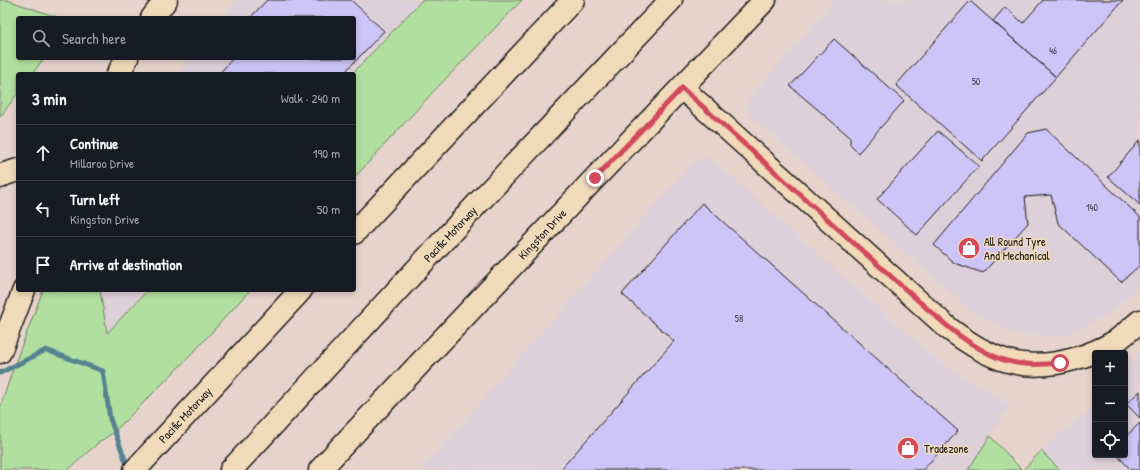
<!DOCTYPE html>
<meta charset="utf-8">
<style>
:root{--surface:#171b24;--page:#20242c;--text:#f1f3f6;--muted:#9ea1a6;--line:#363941}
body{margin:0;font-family:"Patrick Hand",sans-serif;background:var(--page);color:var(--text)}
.controls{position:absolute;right:12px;bottom:12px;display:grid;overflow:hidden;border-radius:4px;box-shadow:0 2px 6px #0003}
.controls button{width:36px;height:36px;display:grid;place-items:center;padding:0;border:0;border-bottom:1px solid var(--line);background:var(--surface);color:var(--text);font:20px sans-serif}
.stop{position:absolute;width:12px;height:12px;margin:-9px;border:3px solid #d1495b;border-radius:50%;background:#fff}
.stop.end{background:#d1495b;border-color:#fff;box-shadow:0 1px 4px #0008}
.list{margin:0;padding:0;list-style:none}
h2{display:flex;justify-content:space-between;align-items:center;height:52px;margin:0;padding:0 16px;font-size:17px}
h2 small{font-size:13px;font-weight:400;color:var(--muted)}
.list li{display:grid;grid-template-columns:26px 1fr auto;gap:12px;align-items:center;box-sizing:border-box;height:56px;padding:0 16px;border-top:1px solid var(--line)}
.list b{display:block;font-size:15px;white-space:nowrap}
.list p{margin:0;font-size:13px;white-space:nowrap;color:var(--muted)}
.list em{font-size:13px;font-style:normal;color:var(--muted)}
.icon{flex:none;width:22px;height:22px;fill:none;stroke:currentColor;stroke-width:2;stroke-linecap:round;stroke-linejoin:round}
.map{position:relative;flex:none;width:1140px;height:470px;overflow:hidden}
.search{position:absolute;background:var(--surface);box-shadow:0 2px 6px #0003;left:16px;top:16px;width:340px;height:44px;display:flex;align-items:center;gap:10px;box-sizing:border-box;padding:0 14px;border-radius:4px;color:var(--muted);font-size:15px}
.panel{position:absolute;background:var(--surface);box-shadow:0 2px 6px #0003;left:16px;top:72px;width:340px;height:220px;border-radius:4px}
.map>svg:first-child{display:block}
.built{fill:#ded0d9}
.green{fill:#b1df9f;stroke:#667e5e}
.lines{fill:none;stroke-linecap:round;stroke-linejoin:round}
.stream{stroke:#578290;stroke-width:5}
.building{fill:#cdc5f7;stroke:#1c1c1c}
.minor-casing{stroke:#1c1c1c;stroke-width:25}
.highway-casing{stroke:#1c1c1c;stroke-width:25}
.minor{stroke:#f1daba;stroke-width:22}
.highway{stroke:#f1daba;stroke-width:22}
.route{stroke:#d1495b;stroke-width:5}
.labels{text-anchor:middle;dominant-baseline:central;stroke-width:3;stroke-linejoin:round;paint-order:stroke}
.number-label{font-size:10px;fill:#484653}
.street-label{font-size:12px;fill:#1c1c1c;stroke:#f1daba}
.poi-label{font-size:12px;fill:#1c1c1c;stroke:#f1daba;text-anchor:start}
</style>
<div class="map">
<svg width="1140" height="470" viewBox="0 0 1140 470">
<rect width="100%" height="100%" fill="#e6d4cc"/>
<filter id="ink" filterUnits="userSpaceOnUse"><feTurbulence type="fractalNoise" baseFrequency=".025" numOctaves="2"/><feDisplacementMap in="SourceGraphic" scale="8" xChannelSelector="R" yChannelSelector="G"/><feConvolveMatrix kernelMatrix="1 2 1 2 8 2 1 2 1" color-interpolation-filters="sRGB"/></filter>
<g filter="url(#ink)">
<path class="built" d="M237 0H422L352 74H176L189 58H354V18H222Z
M835 0H1140V287L1111 313 1064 336 1017 335 973 313 753 119 747 110 746 103 752 94Z
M707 156 715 162 939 361 1010 405 968 470H420L691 164 697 159Z
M100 290H148L107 333Z
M1140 353V470H1060L1041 451 1095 404V455H1125V366Z"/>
<path class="green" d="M0 0H7L60 18H18V58H44L32 74H18V93L0 117Z
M422 0H522L432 93 354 178V74H352Z
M43 290H100L107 333 148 290H250L190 356 114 432 98 443 68 470H0V408L14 366Z
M990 436 1022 470H968Z
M1041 451 1060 470H1023Z"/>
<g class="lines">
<path class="stream" d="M0 373 46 350 103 371 110 419 129 470"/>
</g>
<path class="building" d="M267 0H351L384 31 343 74H219L233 58H354V18H250Z
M1043 0H1123L1056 77 993 21 1005 7 1023 23Z
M970 1 1056 77 982 161 896 85Z
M834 39 904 101 858 153 850 145V137L790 86Z
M1046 129 1140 217V265L1121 282 1058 223 1051 195 1025 197 1028 223 983 273 954 263 934 245 1028 133Z
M938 131 979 166 917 235 877 199Z
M1140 140V205L1108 177Z
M702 203 958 431 923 470H560L674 341 622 294Z
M1140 391V418L1126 404Z
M1140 423V470H1131L1117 455H1125V437Z"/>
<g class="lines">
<g class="minor-casing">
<path id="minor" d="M152 18 166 0
M118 74 127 58
M682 88 948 328C989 359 1022 374 1074 359 1088 355 1103 349 1116 341 1124 335 1132 328 1140 321
M0 177 5 174 18 170
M0 352 24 290
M320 470 341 447 595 178 765 0"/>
</g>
<g class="highway-casing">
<path id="highway" d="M354 233 573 0
M135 470 301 290
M231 470 478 203 671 0"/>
</g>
<use href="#minor" class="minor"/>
<use href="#highway" class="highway"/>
</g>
</g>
<g class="lines" filter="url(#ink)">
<path class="route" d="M595 178 682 88C747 146 811 205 877 264 892 277 907 291 922 304 947 326 966 344 998 358 1018 366 1039 365 1060 363"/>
</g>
<defs>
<g id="shop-disc" transform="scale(1.15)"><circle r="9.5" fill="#d1495b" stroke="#f1daba"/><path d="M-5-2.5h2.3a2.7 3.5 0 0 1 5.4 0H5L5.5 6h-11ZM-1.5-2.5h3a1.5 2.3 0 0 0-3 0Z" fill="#fff"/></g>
</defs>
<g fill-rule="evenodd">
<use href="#shop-disc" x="969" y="248"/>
<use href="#shop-disc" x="908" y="448"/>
</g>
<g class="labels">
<g class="number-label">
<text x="1053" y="50">46</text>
<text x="976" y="81">50</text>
<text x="1092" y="207">140</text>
<text x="739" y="318">58</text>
</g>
<g class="street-label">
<text transform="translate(450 234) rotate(-47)">Pacific Motorway</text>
<text transform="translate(542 234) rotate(-47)">Kingston Drive</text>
<text transform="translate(185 415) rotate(-47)">Pacific Motorway</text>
</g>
<g class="poi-label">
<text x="984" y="241">All Round Tyre<tspan x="984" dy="14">And Mechanical</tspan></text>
<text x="924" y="448">Tradezone</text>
</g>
</g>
</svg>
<div class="controls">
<button>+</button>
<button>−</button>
<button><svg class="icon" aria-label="locate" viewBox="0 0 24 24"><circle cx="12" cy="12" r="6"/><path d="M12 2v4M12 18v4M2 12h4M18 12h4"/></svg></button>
</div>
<div class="stop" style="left:1060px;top:363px"></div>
<div class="stop end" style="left:595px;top:178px"></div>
<div class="search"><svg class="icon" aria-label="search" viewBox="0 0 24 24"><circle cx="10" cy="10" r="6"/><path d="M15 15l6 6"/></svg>Search here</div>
<section class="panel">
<h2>3 min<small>Walk · 240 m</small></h2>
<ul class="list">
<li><svg class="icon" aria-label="ahead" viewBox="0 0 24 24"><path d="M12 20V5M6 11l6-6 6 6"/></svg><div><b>Continue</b><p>Millaroo Drive</p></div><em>190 m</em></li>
<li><svg class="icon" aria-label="left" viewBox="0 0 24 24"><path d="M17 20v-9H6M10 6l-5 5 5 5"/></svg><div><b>Turn left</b><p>Kingston Drive</p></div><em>50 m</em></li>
<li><svg class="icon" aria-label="arrive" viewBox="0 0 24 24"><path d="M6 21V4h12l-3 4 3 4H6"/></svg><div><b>Arrive at destination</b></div></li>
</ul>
</section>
</div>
